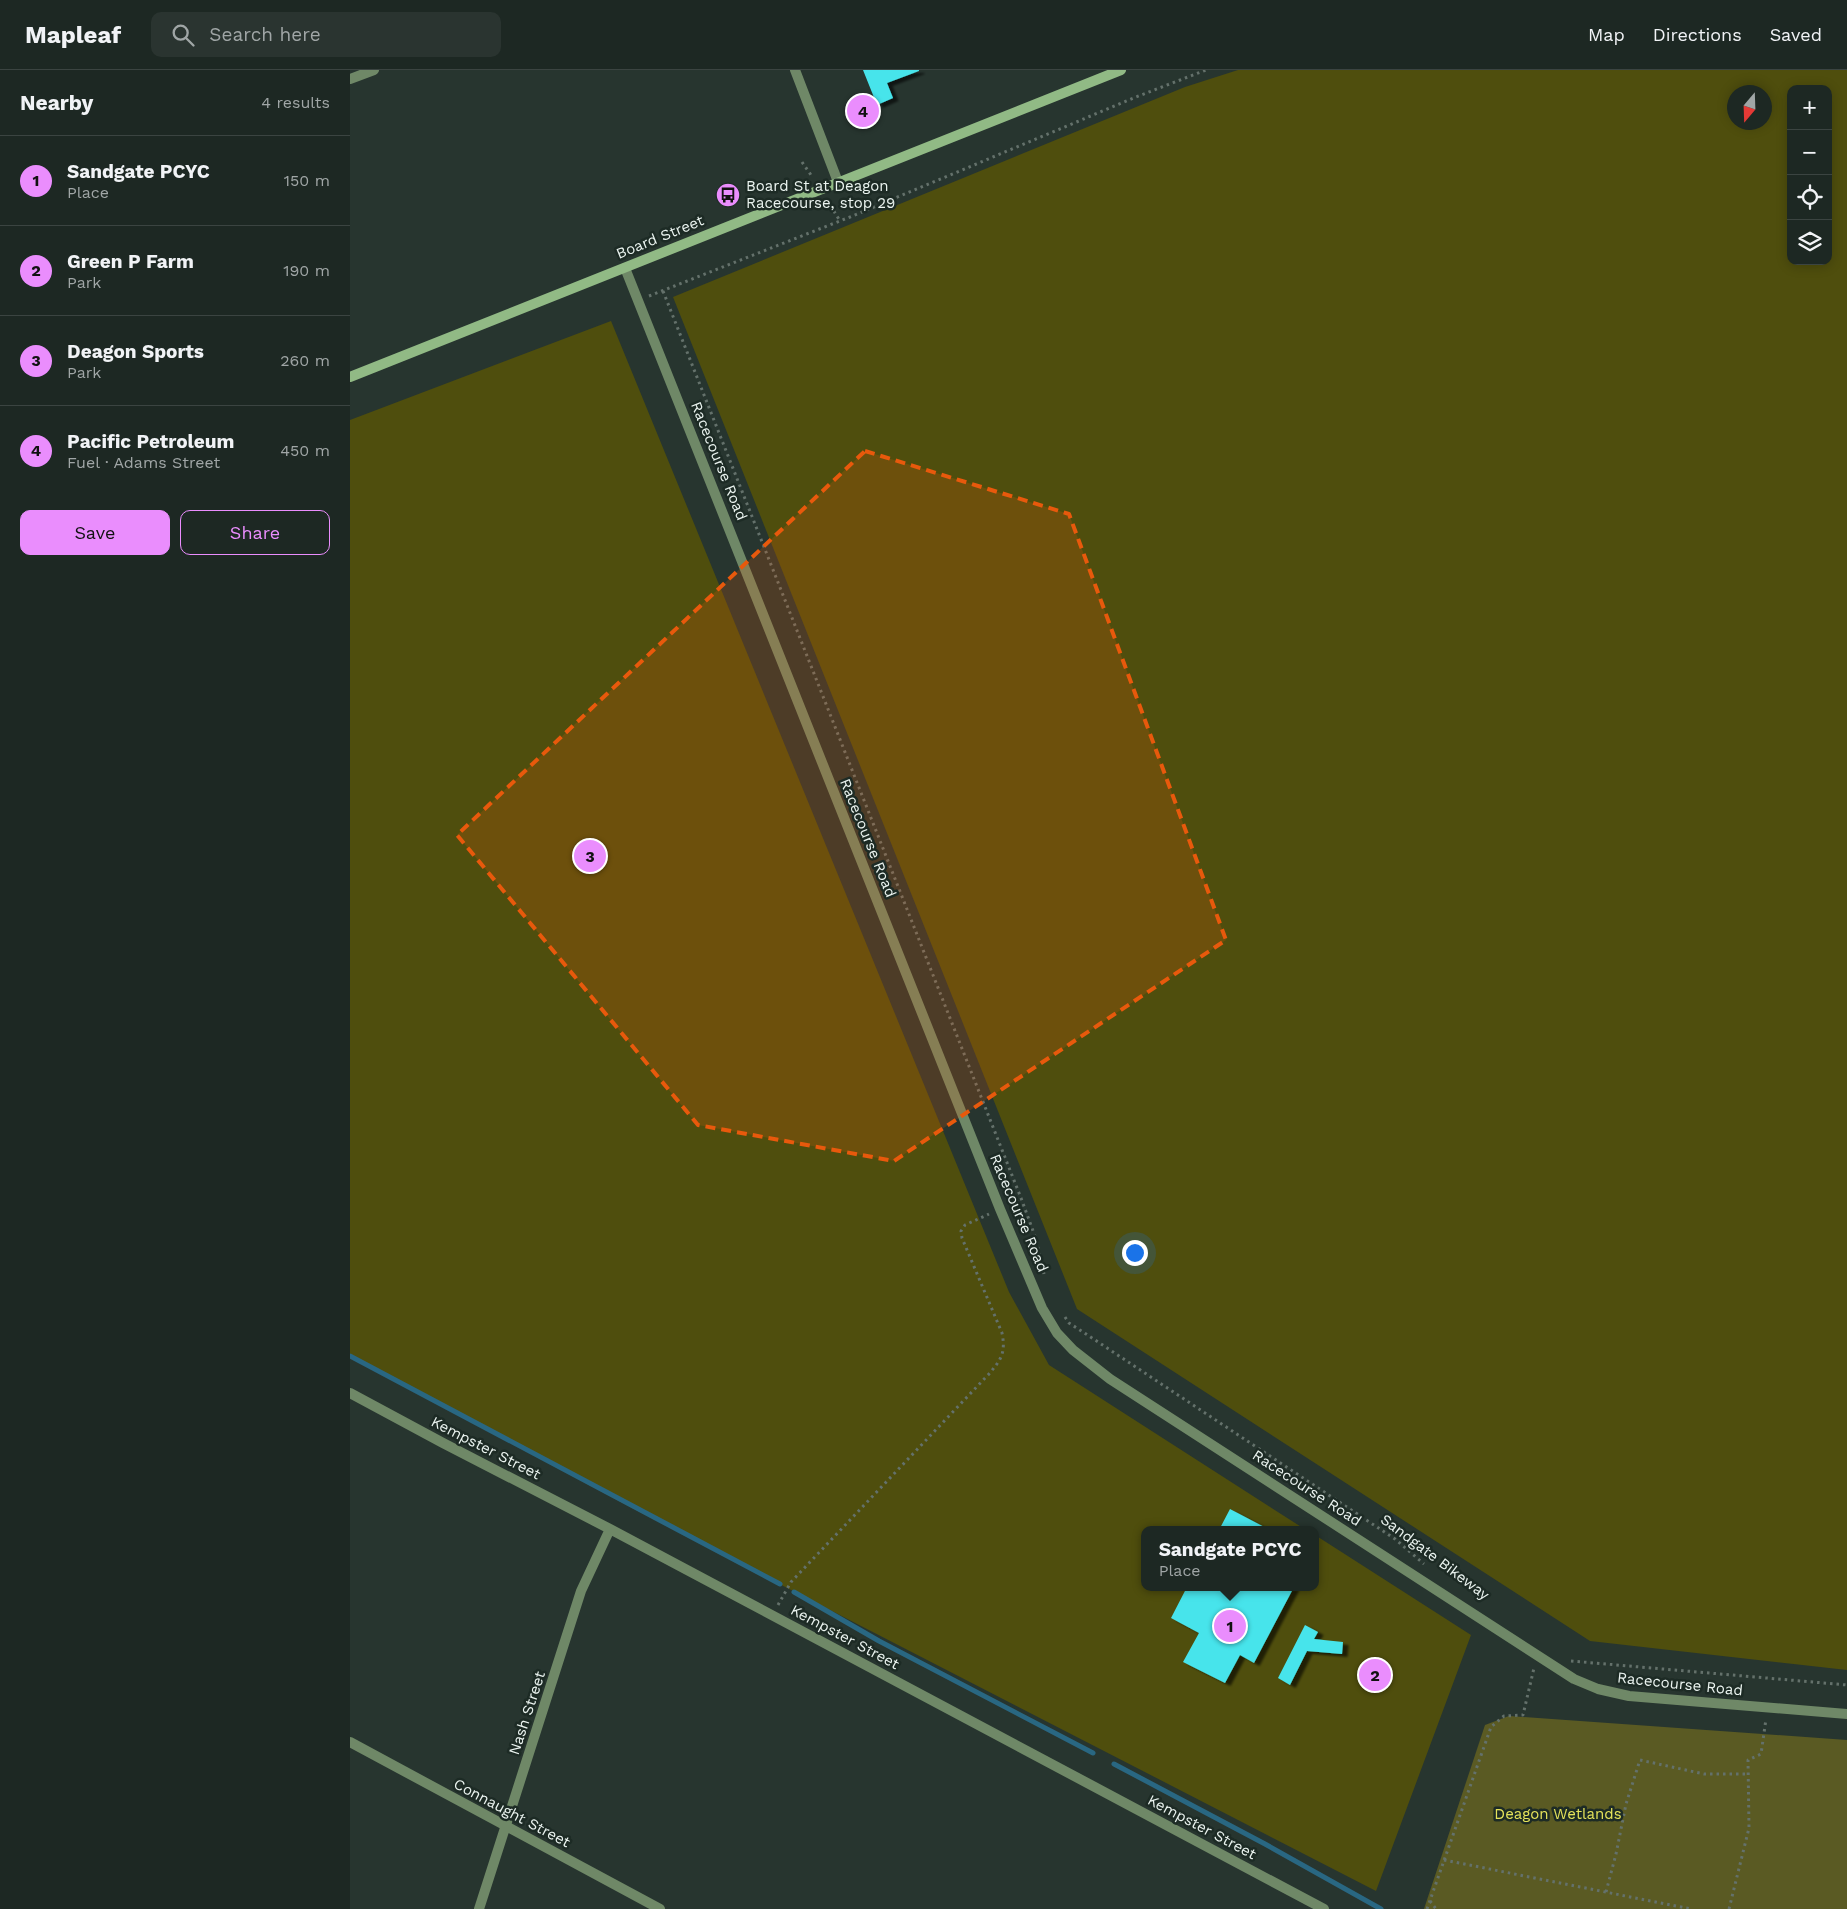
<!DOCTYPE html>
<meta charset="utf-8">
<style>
:root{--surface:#1d2823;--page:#2a3430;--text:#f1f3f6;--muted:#a0a6a6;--line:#3b4441;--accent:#ea8dfd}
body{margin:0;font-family:"Work Sans",sans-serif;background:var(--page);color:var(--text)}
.controls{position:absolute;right:15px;top:15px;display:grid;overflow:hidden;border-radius:10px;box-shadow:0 2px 12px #0003}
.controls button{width:45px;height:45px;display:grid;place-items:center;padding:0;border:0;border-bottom:1px solid var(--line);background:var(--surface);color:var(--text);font:25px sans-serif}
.compass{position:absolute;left:1377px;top:15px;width:45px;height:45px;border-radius:50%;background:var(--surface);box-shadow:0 2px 12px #0003;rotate:199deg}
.you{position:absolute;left:784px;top:1182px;width:18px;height:18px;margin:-12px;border:4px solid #fff;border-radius:50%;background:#1a73e8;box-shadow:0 0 0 8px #1a73e833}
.badge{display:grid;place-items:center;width:32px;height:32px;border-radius:50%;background:var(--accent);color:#111;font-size:16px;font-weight:700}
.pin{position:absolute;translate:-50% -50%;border:2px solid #fff;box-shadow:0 1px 5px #0006}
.popup{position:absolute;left:791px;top:1456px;width:178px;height:65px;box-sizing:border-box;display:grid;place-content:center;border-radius:10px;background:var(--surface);filter:drop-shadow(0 1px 4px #0005);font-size:16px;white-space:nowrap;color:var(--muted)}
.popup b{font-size:19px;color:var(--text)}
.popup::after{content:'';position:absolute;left:50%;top:100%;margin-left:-10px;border:10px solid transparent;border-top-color:var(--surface)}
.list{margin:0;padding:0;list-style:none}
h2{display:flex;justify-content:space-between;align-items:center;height:65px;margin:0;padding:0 20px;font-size:21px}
h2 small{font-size:16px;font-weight:400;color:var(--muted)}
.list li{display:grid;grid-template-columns:32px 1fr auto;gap:15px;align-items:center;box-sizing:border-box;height:90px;padding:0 20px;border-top:1px solid var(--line)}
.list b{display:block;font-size:19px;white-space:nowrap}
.list p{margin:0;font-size:16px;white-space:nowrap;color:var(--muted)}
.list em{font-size:16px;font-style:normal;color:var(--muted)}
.actions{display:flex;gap:10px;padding:15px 20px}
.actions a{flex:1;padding:11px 0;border:1px solid var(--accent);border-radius:10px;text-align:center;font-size:18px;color:var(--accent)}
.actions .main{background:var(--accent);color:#111}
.icon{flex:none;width:28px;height:28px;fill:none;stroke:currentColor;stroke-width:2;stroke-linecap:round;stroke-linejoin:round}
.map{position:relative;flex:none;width:1497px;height:1839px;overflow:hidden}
header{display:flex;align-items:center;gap:30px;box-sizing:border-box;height:70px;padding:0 25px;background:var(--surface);border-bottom:1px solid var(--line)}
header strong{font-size:24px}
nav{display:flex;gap:28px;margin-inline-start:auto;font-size:18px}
.search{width:350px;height:45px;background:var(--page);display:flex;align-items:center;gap:12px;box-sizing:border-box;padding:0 18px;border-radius:10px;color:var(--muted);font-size:19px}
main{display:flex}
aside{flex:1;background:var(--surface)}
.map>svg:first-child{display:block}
.green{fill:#4f4e0d;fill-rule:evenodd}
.forest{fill:#5a5a23}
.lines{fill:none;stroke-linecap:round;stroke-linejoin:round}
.stream{stroke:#296782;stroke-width:5}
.building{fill:#47e4eb;filter:url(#shadow)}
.path{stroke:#64716b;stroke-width:3;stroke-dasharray:2.5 4;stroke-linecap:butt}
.minor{stroke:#6f8867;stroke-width:10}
.tertiary{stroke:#6f8867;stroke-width:10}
.secondary{stroke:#91ba85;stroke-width:10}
.marked{fill:#e8590c;fill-opacity:0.2;stroke:#e8590c;stroke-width:4;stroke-dasharray:10 6;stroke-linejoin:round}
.labels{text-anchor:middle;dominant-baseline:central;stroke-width:5;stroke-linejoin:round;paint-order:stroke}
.poi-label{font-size:15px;fill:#ebf4f0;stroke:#1d2b25;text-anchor:start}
.street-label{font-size:15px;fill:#ebf4f0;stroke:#1d2b25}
.park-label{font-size:15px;fill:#e5e35a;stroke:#1d2b25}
</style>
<header>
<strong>Mapleaf</strong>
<div class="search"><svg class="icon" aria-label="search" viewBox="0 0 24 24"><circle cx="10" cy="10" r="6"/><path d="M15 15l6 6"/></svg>Search here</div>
<nav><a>Map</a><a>Directions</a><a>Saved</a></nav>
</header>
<main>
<aside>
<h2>Nearby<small>4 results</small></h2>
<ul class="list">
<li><span class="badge">1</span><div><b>Sandgate PCYC</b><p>Place</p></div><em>150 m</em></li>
<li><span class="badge">2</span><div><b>Green P Farm</b><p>Park</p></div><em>190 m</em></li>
<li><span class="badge">3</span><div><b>Deagon Sports</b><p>Park</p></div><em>260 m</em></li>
<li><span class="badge">4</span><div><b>Pacific Petroleum</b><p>Fuel · Adams Street</p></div><em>450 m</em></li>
</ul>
<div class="actions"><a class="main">Save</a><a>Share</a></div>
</aside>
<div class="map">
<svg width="1497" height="1839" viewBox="0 0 1497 1839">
<defs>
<filter id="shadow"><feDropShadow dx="5.5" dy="3" stdDeviation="1" flood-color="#0009"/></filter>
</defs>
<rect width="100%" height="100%" fill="#27352f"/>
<path class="green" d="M888 0H1497V1600L1240 1571 727 1239 323 227 835 17ZM1441 19H1478V191H1441ZM1384 22H1414V52H1384Z
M261 251 659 1222 699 1295 956 1460H795V1517H965V1465L1121 1565 1026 1821 282 1438 0 1287V350Z"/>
<path class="forest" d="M1159 1646 1497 1670V1839H1074L1135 1655Z"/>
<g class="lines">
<path class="stream" d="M0 1286 430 1514
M444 1522 529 1571 743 1683
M764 1694 915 1774 1031 1839"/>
</g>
<path class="building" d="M513 0H569V1L537 13 543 28 527 35Z
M880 1439 920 1460H869Z
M837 1517H944L904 1593 890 1585 875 1613 833 1592 849 1563 821 1548Z
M955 1555 968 1562 964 1569 993 1572 992 1584 957 1581 940 1615 928 1608Z"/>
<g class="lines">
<path class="path" d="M452 92 463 108
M477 130 490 151
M313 221 671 1128 686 1169 694 1204
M299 226 500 147 786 27 856 0
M660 1134 671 1128
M715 1247 719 1253 733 1262 1045 1469 1074 1494
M428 1535 441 1512 638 1305C651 1290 656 1283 652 1263L612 1168 611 1161 615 1155 639 1144
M1221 1591 1497 1615
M1094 1790 1341 1839
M1256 1822 1266 1784 1276 1734 1290 1690 1354 1704H1398
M1080 1831 1086 1839
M1077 1839 1141 1657 1154 1646 1173 1645 1184 1598
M1379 1839 1399 1758 1398 1690 1411 1684 1416 1649"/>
<path class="minor" d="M0 9 24 0
M275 198 650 1139 692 1238 707 1263 723 1280 760 1309 1224 1609 1248 1619 1279 1626 1497 1644
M0 1323 93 1373 260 1459 974 1839
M0 1672 310 1839
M129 1839 231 1521 260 1459"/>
<path class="tertiary" d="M445 0 488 112"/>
<path class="secondary" d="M0 307 771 0"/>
</g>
<path class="marked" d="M515 381 719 444 876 870 544 1091 348 1055 107 765Z"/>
<defs>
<g id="bus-disc" transform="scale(1.25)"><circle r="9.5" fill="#ea8dfd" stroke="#1d2b25"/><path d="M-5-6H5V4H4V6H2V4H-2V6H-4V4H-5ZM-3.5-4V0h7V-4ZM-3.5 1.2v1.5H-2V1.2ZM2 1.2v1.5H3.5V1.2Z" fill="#111"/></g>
</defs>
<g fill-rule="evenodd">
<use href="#bus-disc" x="378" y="125"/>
</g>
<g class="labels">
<g class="poi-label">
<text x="396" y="116">Board St at Deagon<tspan x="396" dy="17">Racecourse, stop 29</tspan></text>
</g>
<g class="street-label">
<text transform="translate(310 167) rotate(-22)">Board Street</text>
<text transform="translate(369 391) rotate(68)">Racecourse Road</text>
<text transform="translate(518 768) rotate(68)">Racecourse Road</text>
<text transform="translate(669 1143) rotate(67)">Racecourse Road</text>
<text transform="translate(136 1378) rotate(27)">Kempster Street</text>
<text transform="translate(957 1418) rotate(33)">Racecourse Road</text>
<text transform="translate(1085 1487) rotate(37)">Sandgate Bikeway</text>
<text transform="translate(495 1567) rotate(28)">Kempster Street</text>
<text transform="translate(1330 1614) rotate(6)">Racecourse Road</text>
<text transform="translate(177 1643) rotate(-72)">Nash Street</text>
<text transform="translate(162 1743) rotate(28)">Connaught Street</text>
<text transform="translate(852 1757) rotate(28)">Kempster Street</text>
</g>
<g class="park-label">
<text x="1208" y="1744">Deagon Wetlands</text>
</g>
</g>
</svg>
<div class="controls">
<button>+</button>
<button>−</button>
<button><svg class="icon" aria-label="locate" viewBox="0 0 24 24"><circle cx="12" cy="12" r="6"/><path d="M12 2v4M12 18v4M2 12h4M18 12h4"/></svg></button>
<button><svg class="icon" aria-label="layers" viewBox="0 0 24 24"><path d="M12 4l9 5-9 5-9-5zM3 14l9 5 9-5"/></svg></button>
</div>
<svg class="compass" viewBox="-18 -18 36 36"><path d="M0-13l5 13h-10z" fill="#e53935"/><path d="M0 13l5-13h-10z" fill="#a0a6a6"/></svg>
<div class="you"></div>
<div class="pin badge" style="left:880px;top:1556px">1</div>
<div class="popup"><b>Sandgate PCYC</b>Place</div>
<div class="pin badge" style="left:1025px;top:1605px">2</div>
<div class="pin badge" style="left:240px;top:786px">3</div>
<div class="pin badge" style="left:513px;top:41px">4</div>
</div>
</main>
